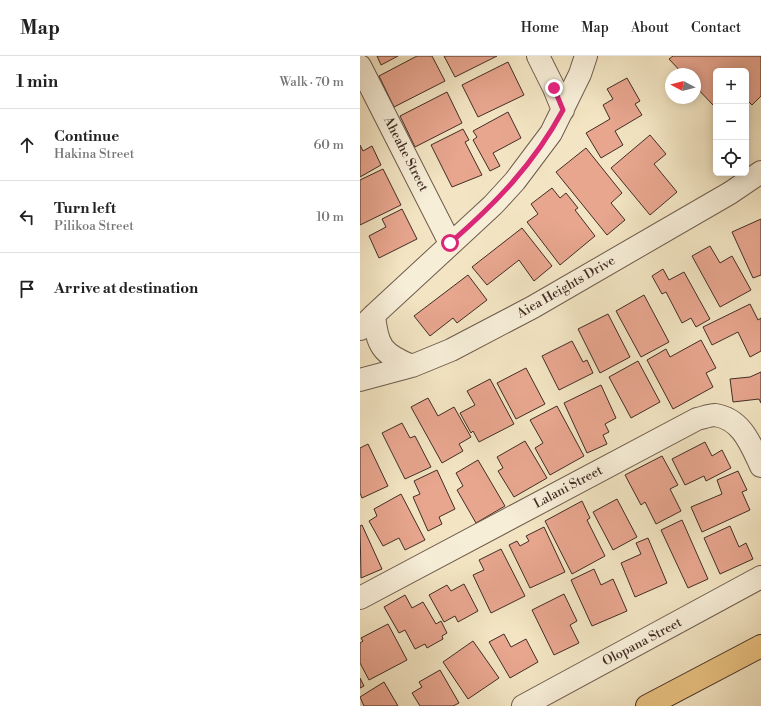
<!DOCTYPE html>
<meta charset="utf-8">
<style>
:root{--surface:#fff;--page:#f6f6f6;--text:#222;--muted:#767676;--line:#e0e0e0}
body{margin:0;font-family:"Libre Bodoni",serif;background:var(--page);color:var(--text)}
.controls{position:absolute;right:12px;top:12px;display:grid;overflow:hidden;border-radius:6px;box-shadow:0 2px 10px #0003}
.controls button{width:36px;height:36px;display:grid;place-items:center;padding:0;border:0;border-bottom:1px solid var(--line);background:var(--surface);color:var(--text);font:20px sans-serif}
.compass{position:absolute;left:305px;top:12px;width:36px;height:36px;border-radius:50%;background:var(--surface);box-shadow:0 2px 10px #0003;rotate:277deg}
.stop{position:absolute;width:12px;height:12px;margin:-9px;border:3px solid #db2777;border-radius:50%;background:#fff}
.stop.end{background:#db2777;border-color:#fff;box-shadow:0 1px 4px #0008}
.list{margin:0;padding:0;list-style:none}
h2{display:flex;justify-content:space-between;align-items:center;height:52px;margin:0;padding:0 16px;font-size:17px}
h2 small{font-size:13px;font-weight:400;color:var(--muted)}
.list li{display:grid;grid-template-columns:26px 1fr auto;gap:12px;align-items:center;box-sizing:border-box;height:72px;padding:0 16px;border-top:1px solid var(--line)}
.list b{display:block;font-size:15px;white-space:nowrap}
.list p{margin:0;font-size:13px;white-space:nowrap;color:var(--muted)}
.list em{font-size:13px;font-style:normal;color:var(--muted)}
.icon{flex:none;width:22px;height:22px;fill:none;stroke:currentColor;stroke-width:2;stroke-linecap:round;stroke-linejoin:round}
.map{position:relative;flex:none;width:401px;height:650px;overflow:hidden}
header{display:flex;align-items:center;gap:24px;box-sizing:border-box;height:56px;padding:0 20px;background:var(--surface);border-bottom:1px solid var(--line)}
header strong{font-size:19px}
nav{display:flex;gap:22px;margin-inline-start:auto;font-size:14px}
main{display:flex}
aside{flex:1;background:var(--surface)}
.map>svg:first-child{display:block}
.building{fill:#e8a68f;stroke:#422d25}
.lines{fill:none;stroke-linecap:round;stroke-linejoin:round}
.minor-casing{stroke:#6e5b4c;stroke-width:24}
.highway-casing{stroke:#422d25;stroke-width:24}
.minor{stroke:#f7eed8;stroke-width:22}
.highway{stroke:#eac282;stroke-width:22}
.route{stroke:#db2777;stroke-width:5}
.labels{text-anchor:middle;dominant-baseline:central;stroke-width:3;stroke-linejoin:round;paint-order:stroke}
.street-label{font-size:13px;fill:#422d25;stroke:#f7eed8}
</style>
<header>
<strong>Map</strong>
<nav><a>Home</a><a>Map</a><a>About</a><a>Contact</a></nav>
</header>
<main>
<aside>
<h2>1 min<small>Walk · 70 m</small></h2>
<ul class="list">
<li><svg class="icon" aria-label="ahead" viewBox="0 0 24 24"><path d="M12 20V5M6 11l6-6 6 6"/></svg><div><b>Continue</b><p>Hakina Street</p></div><em>60 m</em></li>
<li><svg class="icon" aria-label="left" viewBox="0 0 24 24"><path d="M17 20v-9H6M10 6l-5 5 5 5"/></svg><div><b>Turn left</b><p>Pilikoa Street</p></div><em>10 m</em></li>
<li><svg class="icon" aria-label="arrive" viewBox="0 0 24 24"><path d="M6 21V4h12l-3 4 3 4H6"/></svg><div><b>Arrive at destination</b></div></li>
</ul>
</aside>
<div class="map">
<svg width="401" height="650" viewBox="0 0 401 650">
<rect width="100%" height="100%" fill="#f3e5c3"/>
<filter id="stains"><feTurbulence type="fractalNoise" baseFrequency=".005" numOctaves="4"/><feColorMatrix values="0 0 0 0 .2 0 0 0 0 .09 0 0 0 0 .02 0 0 0 .5 -.17"/></filter>
<radialGradient id="worn" r=".72"><stop offset=".6" stop-color="#630" stop-opacity="0"/><stop offset="1" stop-color="#630" stop-opacity=".3"/></radialGradient>
<path class="building" d="M17 0H38L21 9Z
M57 0H72L85 25 34 51 19 20Z
M84 0H137L95 21Z
M313 0H401V40L392 49 386 43V15H356V46L353 49 335 30V18H323L309 3Z
M148 6 164 39 118 61 102 29Z
M267 22 280 45 275 48 282 59 255 75 263 89 241 102 226 77 250 63 243 49 253 43 247 33Z
M87 36 102 67 55 91 40 60Z
M148 56 161 82 133 97 140 110 130 115 113 84 117 81 113 75Z
M103 73 109 84 105 86 122 119 92 131 71 89Z
M290 79 306 98 294 108 317 136 290 159 251 112Z
M0 89 3 95 12 90 21 109 0 121Z
M226 92 262 137 251 147 265 164 247 179 196 116Z
M23 113 41 149 0 169V124Z
M192 132 200 142 206 137 218 152 215 154 235 180 200 209 167 166 178 158 171 148Z
M42 153 57 183 19 202 9 180 26 171 22 163Z
M401 163V219L393 222 372 176Z
M162 172 192 210 174 225 159 204 127 229 112 211Z
M350 190 360 207 372 200 391 234 360 251 332 200Z
M303 213 309 224 324 216 350 263 336 271 331 262 322 267 306 236 302 238 292 220Z
M108 219 127 244 97 267 93 262 70 280 54 260Z
M284 239 309 286 281 301 256 255Z
M390 248 398 264 401 262V295L390 301 378 276 352 289 343 271Z
M248 258 270 301 240 317 218 273Z
M341 284 356 312 346 317 353 331 313 353 287 304 306 293 310 301Z
M212 285 223 306 227 304 233 317 199 334 182 300Z
M278 305 300 346 271 362 249 321Z
M166 312 185 348 156 363 137 327Z
M401 316V347L399 343 373 346 370 323 390 321Z
M130 323 154 368 119 386 113 375 111 377 100 357 115 349 107 335Z
M241 329 256 362 245 368 249 376 243 379 247 388 227 397 204 347Z
M68 342 78 360 94 351 111 381 99 388 103 395 82 407 51 351Z
M197 350 224 400 190 419 175 392 183 387 170 364Z
M42 367 50 382 55 380 71 411 45 423 22 377Z
M165 385 187 422 154 441 138 415 143 412 137 401Z
M345 386 352 400 362 394 371 412 346 425 344 420 325 429 312 403Z
M8 388 28 430 2 442 0 437V392Z
M302 400 318 429 310 433 321 455 296 468 285 446 281 449 265 419Z
M118 404 145 450 116 467 97 434 103 430 96 417Z
M77 414 95 453 79 461 82 468 68 475 53 441 60 438 54 425Z
M378 415 387 434 382 436 390 454 342 476 331 451 362 438 357 424Z
M41 438 65 484 45 494 39 482 23 490 9 465 17 460 14 453Z
M257 443 277 481 253 494 233 456Z
M222 445 230 462 227 464 245 500 212 518 185 465Z
M322 464 348 523 328 532 301 474Z
M2 469 22 513 1 522 0 470Z
M370 470 379 491 386 487 393 503 360 518 344 482Z
M184 471 205 516 170 532 149 489 157 485 160 490 169 485 166 480Z
M288 482 307 527 275 541 261 507 281 498 276 487Z
M141 493 165 540 131 557 113 519 124 514 119 504Z
M234 513 241 529 253 523 267 555 232 570 211 524Z
M104 528 118 555 98 566 95 560 84 566 69 539 87 529 91 535Z
M204 538 217 565 210 569 219 587 194 599 172 554Z
M45 539 52 552 63 546 76 568 81 565 87 577 82 580 83 583 67 592 65 588 55 593 45 574 39 577 24 551Z
M28 568 47 604 9 624 0 607V587L3 585 1 582Z
M144 578 151 591 166 583 178 606 150 622 129 586Z
M113 585 139 622 108 643 83 606Z
M80 614 99 647 93 650H60L52 637 62 631 59 626Z
M0 622 4 630 0 632Z
M24 626 38 650H4L0 641Z"/>
<g class="lines">
<g class="minor-casing">
<path id="minor" d="M178 0 194 32 203 54
M0 10 90 187
M14 259C17 290 22 298 52 310
M0 273 14 259 133 149 155 125 191 77 220 18 226 0
M0 324 52 310 91 294 173 251 370 137 401 116
M0 542 337 363C342 362 350 359 355 359 382 363 391 389 401 410
M163 650 401 521"/>
</g>
<g class="highway-casing">
<path id="highway" d="M287 650 401 590"/>
</g>
<use href="#minor" class="minor"/>
<use href="#highway" class="highway"/>
</g>
<g class="lines">
<path class="route" d="M90 187C136 147 174 108 203 54L194 32"/>
</g>
<g class="labels">
<g class="street-label">
<text transform="translate(46 98) rotate(63)">Aheahe Street</text>
<text transform="translate(206 231) rotate(-30)">Aiea Heights Drive</text>
<text transform="translate(208 431) rotate(-28)">Lalani Street</text>
<text transform="translate(282 586) rotate(-28)">Olopana Street</text>
</g>
</g>
<rect width="100%" height="100%" filter="url(#stains)"/>
<rect width="100%" height="100%" fill="url(#worn)"/>
</svg>
<div class="controls">
<button>+</button>
<button>−</button>
<button><svg class="icon" aria-label="locate" viewBox="0 0 24 24"><circle cx="12" cy="12" r="6"/><path d="M12 2v4M12 18v4M2 12h4M18 12h4"/></svg></button>
</div>
<svg class="compass" viewBox="-18 -18 36 36"><path d="M0-13l5 13h-10z" fill="#e53935"/><path d="M0 13l5-13h-10z" fill="#767676"/></svg>
<div class="stop" style="left:90px;top:187px"></div>
<div class="stop end" style="left:194px;top:32px"></div>
</div>
</main>
